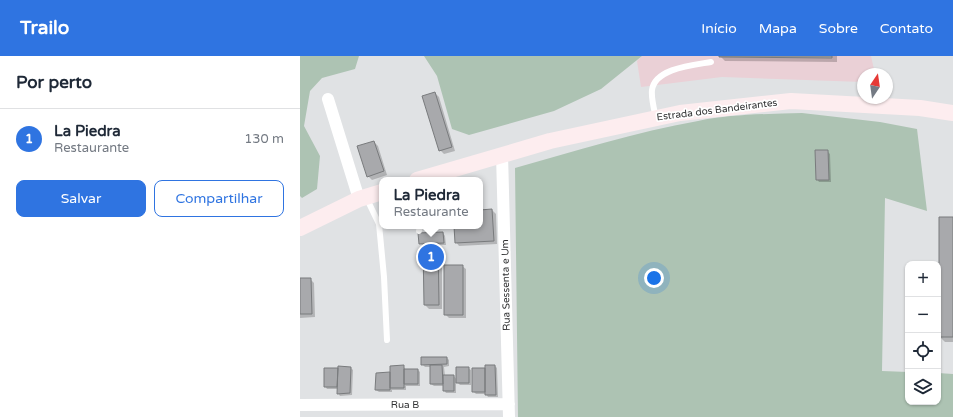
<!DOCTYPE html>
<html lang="pt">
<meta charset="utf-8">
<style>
:root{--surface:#fff;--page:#f6f6f7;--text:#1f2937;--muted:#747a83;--line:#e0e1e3;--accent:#2f74e1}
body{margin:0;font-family:"Varela Round",sans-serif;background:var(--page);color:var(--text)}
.controls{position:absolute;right:12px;bottom:12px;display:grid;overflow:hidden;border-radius:8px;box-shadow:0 1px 3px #0004}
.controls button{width:36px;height:36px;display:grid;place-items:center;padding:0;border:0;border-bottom:1px solid var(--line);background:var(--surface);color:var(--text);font:20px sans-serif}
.compass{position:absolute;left:557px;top:12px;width:36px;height:36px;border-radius:50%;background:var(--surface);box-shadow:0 1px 3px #0004;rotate:13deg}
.you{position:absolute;left:354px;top:222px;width:14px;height:14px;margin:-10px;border:3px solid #fff;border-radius:50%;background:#1a73e8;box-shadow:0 0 0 6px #1a73e833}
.badge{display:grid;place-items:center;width:26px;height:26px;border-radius:50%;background:var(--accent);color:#fff;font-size:13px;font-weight:700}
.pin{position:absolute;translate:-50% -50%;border:2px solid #fff;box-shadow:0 1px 4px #0006}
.popup{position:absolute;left:79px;top:121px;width:104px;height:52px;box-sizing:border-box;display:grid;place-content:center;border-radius:8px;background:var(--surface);filter:drop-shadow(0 1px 3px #0005);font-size:13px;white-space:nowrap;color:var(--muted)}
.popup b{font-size:15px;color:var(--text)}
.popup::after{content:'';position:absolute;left:50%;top:100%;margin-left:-8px;border:8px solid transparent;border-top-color:var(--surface)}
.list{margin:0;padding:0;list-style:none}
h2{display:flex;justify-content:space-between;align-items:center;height:52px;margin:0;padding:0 16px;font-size:17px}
h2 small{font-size:13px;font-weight:400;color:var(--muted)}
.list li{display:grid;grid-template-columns:26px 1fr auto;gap:12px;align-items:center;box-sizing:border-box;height:60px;padding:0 16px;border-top:1px solid var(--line)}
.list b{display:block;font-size:15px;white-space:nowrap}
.list p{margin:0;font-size:13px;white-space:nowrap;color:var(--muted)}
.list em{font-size:13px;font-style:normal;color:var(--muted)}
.actions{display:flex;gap:8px;padding:12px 16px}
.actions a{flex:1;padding:9px 0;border:1px solid var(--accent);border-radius:8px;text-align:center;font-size:14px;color:var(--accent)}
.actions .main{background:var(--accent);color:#fff}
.icon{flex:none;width:22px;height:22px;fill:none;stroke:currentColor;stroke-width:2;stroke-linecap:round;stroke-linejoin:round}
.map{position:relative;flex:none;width:653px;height:361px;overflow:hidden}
header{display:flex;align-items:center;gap:24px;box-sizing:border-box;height:56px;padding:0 20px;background:var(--accent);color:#fff}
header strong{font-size:19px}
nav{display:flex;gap:22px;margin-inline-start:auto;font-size:14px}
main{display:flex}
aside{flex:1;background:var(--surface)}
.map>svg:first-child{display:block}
.industrial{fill:#ead0d6}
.green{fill:#adc3b3}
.shadow{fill:#0003}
.building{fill:#a8a9ac;stroke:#797b7d}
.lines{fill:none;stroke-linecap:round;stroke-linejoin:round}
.lane{stroke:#fff;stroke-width:6}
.street{stroke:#fff;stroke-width:12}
.secondary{stroke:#fdedef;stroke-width:16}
.labels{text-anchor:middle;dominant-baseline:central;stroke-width:3.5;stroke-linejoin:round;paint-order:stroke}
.street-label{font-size:10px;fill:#313233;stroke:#fff}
</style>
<header>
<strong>Trailo</strong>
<nav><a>Início</a><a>Mapa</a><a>Sobre</a><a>Contato</a></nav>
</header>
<main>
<aside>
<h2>Por perto<small></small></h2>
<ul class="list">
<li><span class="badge">1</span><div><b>La Piedra</b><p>Restaurante</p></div><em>130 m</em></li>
</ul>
<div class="actions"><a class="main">Salvar</a><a>Compartilhar</a></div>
</aside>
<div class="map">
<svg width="653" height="361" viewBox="0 0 653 361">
<rect width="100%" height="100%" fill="#e0e2e4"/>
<path class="industrial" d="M342 0H571L575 18H563V26L422 21 341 31 337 5Z"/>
<path class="green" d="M0 0H59L55 13 22 22 10 35 4 70 20 100 17 133 2 142 0 140Z
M124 0H342L301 33 254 55 169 79 152 73 137 20Z
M502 57 580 66 617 73 627 155 585 142 582 315 608 316V346H638V317L653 318V361H218L215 112C276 95 336 76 398 65 432 58 468 58 502 57Z"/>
<path class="shadow" d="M420 0H537V6L425 5Z
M135 37 139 41 155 95 144 98 140 94Z
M74 86 78 90 87 119 72 124 68 120Z
M527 95 530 98 531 126H519L517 123Z
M192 154 196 158 197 188 159 190 156 186 155 170H180V155Z
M653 162V286H645L640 281Z
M143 177 145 180 146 189H139L142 192V253H129L125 249 124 190 121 189 128 188V187H120L119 178Z
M162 210 166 213V262H149L145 258Z
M0 223H10L14 227 15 261 0 262Z
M147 302 149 304V310L144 311 145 320H154L157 324 168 312 171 314V329H160L156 325V337H146L144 334V330H134L131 328V311H125L122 308Z
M103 310 106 314H118L120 316V330H106V334H92V336H79L76 334 91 317Z
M195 310 197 312 198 341H188L186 338H176L173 335 186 313Z
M51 312 53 314 52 339 40 340 38 337V333H27L25 330 39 313Z"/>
<path class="building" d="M419 0H532V2L419 1Z
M135 36 152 91 139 95 122 40Z
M74 85 84 115 67 121 57 90Z
M515 94H528L529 124H516Z
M192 153 194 185 155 187 154 170H180V154Z
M639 161H653V281H639Z
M143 176 144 187 119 188 118 177Z
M138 187 139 249H124L123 188Z
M144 209H163V259H144Z
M0 222H11L12 258H0Z
M121 301H147V308L121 309Z
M104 309V332H90V310Z
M130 309H142L143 328H130Z
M185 309H195L196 339H185Z
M38 310 51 311 50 337 37 338Z
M156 311H169V327H156Z
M24 312H38L37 331H24Z
M172 312H185V336H172Z
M104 313H118V328H104Z
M90 316V334H75L76 317Z
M143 319H154V335H143Z"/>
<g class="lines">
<path class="lane" d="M356 62C354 53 351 42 352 34 355 12 394 9 411 6
M66 141 79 168 84 221 87 284
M119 175 120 170"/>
<path class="street" d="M28 43 59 143
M202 98 209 361
M0 349 209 348"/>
<path class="secondary" d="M117 124 250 85 380 57 491 45 620 52 653 57
M0 172 59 143 82 136"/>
</g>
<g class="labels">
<g class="street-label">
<text transform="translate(417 54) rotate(-7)">Estrada dos Bandeirantes</text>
<text transform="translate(206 229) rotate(-91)">Rua Sessenta e Um</text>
<text x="105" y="349">Rua B</text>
</g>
</g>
</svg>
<div class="controls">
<button>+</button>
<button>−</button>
<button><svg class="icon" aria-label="locate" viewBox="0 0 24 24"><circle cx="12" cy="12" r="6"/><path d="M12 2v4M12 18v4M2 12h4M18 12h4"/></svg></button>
<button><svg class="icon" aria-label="layers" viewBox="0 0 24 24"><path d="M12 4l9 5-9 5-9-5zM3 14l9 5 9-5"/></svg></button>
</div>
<svg class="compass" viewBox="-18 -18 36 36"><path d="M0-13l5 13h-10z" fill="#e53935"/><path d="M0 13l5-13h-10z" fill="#747a83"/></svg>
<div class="you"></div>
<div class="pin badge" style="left:131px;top:201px">1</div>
<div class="popup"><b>La Piedra</b>Restaurante</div>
</div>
</main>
